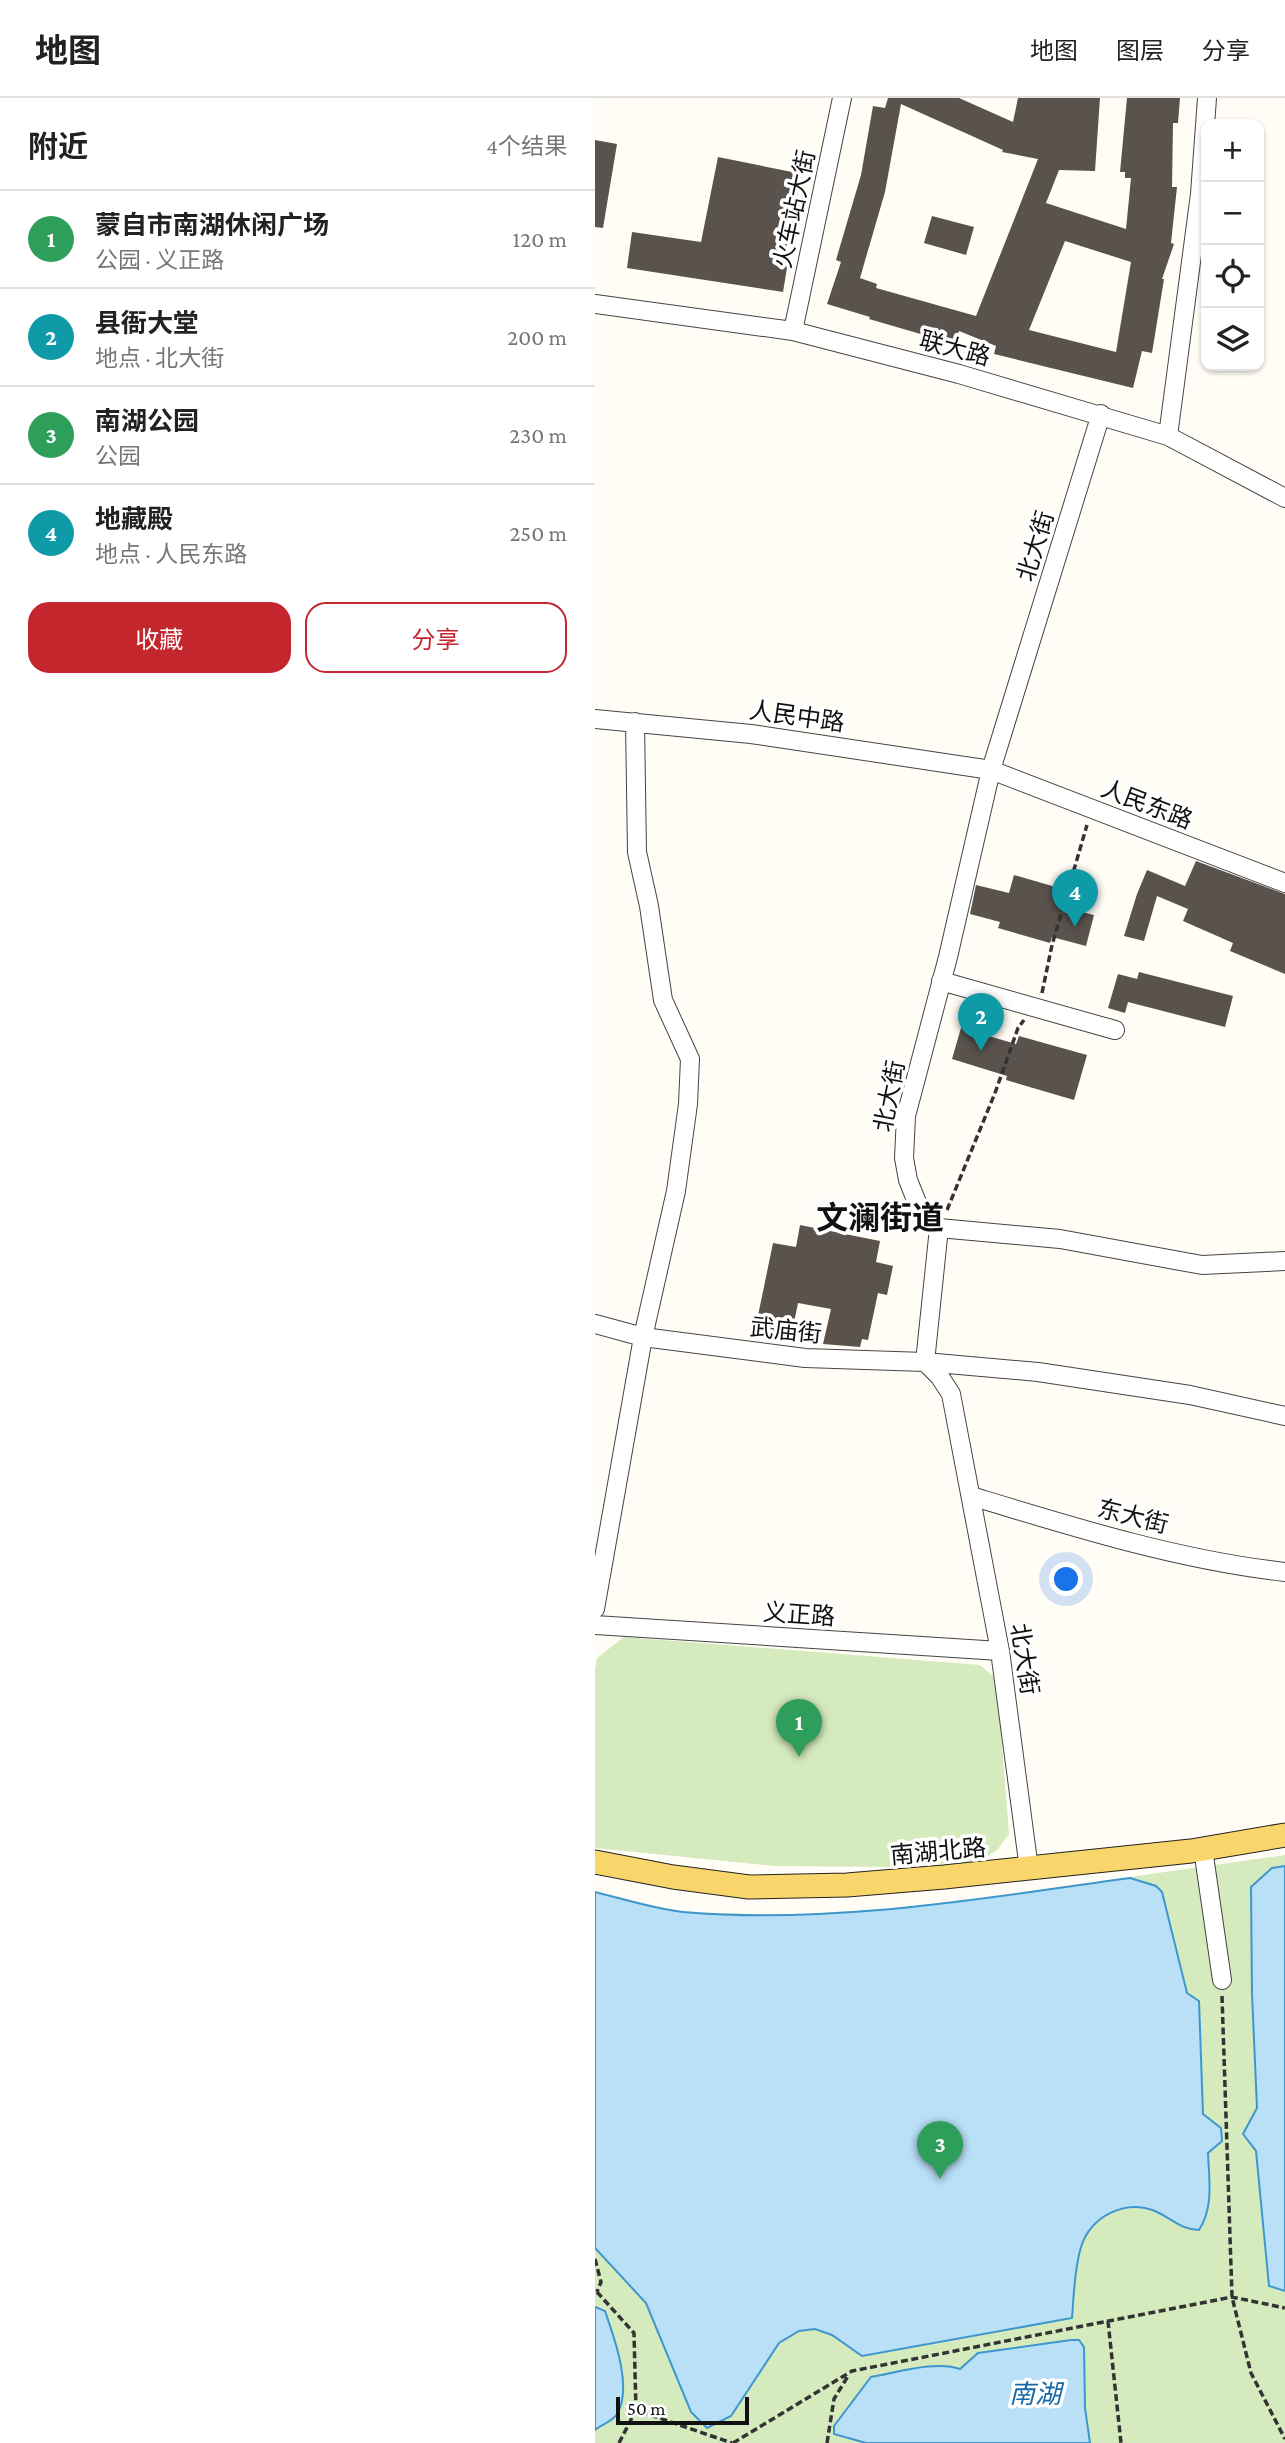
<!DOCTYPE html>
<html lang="zh">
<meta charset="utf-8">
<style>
:root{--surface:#fff;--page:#f6f6f6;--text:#222;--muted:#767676;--line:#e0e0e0;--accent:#c4262e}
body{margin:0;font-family:"Crimson Pro","Noto Sans SC",serif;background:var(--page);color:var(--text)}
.controls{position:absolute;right:21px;top:21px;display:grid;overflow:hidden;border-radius:14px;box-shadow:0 2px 5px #0004}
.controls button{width:63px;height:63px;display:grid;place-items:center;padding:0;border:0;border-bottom:2px solid var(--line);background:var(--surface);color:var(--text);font:35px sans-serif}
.scale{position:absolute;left:21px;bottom:18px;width:133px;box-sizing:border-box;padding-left:7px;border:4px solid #111;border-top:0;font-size:19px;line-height:24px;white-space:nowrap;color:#111;-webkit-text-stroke:5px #fff;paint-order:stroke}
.you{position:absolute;left:472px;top:1482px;width:24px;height:24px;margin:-18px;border:5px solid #fff;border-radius:50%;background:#1a73e8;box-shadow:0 0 0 10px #1a73e833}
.badge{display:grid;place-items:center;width:46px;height:46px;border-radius:50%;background:var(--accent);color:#fff;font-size:23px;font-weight:700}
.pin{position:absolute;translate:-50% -58px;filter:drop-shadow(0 2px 4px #0008)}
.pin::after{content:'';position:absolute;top:37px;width:24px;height:21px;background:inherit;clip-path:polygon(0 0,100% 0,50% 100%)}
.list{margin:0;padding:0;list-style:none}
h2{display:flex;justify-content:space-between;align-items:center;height:91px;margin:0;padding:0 28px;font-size:30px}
h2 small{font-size:23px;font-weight:400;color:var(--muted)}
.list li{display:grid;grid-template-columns:46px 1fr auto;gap:21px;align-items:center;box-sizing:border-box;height:98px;padding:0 28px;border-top:2px solid var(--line)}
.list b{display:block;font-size:26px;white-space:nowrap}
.list p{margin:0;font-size:23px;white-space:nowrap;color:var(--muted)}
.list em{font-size:23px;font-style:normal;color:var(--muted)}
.actions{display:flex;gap:14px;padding:21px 28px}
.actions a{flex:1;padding:16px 0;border:2px solid var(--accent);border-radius:21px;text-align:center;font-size:24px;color:var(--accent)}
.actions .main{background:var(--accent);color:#fff}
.icon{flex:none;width:38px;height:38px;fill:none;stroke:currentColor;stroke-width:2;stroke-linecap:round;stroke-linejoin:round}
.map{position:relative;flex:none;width:690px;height:2345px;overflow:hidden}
header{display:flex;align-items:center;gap:42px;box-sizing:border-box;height:98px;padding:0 35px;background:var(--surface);border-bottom:2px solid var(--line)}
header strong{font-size:33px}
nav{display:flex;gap:38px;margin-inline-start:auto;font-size:24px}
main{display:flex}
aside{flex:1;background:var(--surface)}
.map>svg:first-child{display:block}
.green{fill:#d5ebbd}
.water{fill:#b9e0f7;stroke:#3f96cf;stroke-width:2}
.building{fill:#5a524d;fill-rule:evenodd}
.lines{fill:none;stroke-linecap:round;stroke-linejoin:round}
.minor-casing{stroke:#444;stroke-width:20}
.major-casing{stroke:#222;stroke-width:25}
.path{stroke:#333;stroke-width:3.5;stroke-dasharray:7 3.5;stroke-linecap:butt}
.minor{stroke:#fff;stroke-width:18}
.major{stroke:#f9d66b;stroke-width:23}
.labels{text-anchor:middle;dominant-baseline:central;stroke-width:7;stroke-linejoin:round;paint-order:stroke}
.street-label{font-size:24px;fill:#111;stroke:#fff}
.water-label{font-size:26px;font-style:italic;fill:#1768a6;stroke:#fff}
.district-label{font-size:32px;font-weight:bold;fill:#111;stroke:#fff}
</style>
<header>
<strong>地图</strong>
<nav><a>地图</a><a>图层</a><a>分享</a></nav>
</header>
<main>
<aside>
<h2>附近<small>4个结果</small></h2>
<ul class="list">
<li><span class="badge" style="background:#2e9e5b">1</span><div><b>蒙自市南湖休闲广场</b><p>公园 · 义正路</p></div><em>120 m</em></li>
<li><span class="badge" style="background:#0f9aa8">2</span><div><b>县衙大堂</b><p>地点 · 北大街</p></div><em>200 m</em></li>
<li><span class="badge" style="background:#2e9e5b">3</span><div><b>南湖公园</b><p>公园</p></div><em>230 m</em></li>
<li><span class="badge" style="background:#0f9aa8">4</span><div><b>地藏殿</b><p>地点 · 人民东路</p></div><em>250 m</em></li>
</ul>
<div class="actions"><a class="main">收藏</a><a>分享</a></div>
</aside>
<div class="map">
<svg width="690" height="2345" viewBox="0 0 690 2345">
<rect width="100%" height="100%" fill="#fffdf5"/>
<path class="green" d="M29 1539 385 1567 402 1582 414 1736 402 1752 386 1763 295 1769 180 1768 0 1750V1572L2 1560Z
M690 1757V2345H0V1794L86 1814 202 1817 292 1811 387 1800Z"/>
<path class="water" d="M690 1768V2193L674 2188 661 2053 648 2036 662 2010 657 1896 656 1789 677 1770Z
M535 1780 561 1788 567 1794 592 1895 604 1903 608 2016 626 2030 627 2043 613 2055C614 2081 619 2109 604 2132 586 2132 576 2120 560 2113 530 2101 496 2118 486 2149 479 2172 479 2197 477 2220L267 2258 237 2237 220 2231 204 2233 184 2245 136 2318 112 2330 96 2314 51 2205 0 2150V1794C29 1801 59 1811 88 1814 238 1827 388 1800 535 1780Z
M0 2209 10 2213C19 2239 38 2290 22 2316 18 2323 6 2327 0 2332Z
M476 2242H484L489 2249 490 2310 495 2345H271L239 2336V2328L276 2279C301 2275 341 2262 365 2271L383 2255Z"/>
<path class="building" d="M293 0H364L418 24 423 0H505L500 73 464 72 451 105 531 131 536 80H530V74H525L532 0H585L583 25H578L577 89H582L576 145 579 146 567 181H569L557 255 547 253 538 290 399 256 401 248 364 233 360 246 274 221 275 219 232 206 246 164 241 162 266 77 278 8 290 10ZM306 6 408 52 407 54 443 61 381 218 281 190 282 186 265 180 290 94ZM470 143 536 164 521 254 434 232Z
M0 42 22 46 8 130 0 129Z
M123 59 207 76 190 157 194 158 188 194 32 170 37 134 106 144Z
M337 118 379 129 371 157 329 145Z
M601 763 690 796V876L635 853 638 845 588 823 593 811 562 798 549 843 529 838 542 796 552 772 590 788Z
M419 777 471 792 466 809 499 817 491 848 457 839 455 845 403 830 405 824 375 816 381 787 414 795Z
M544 874 638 898 630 929 533 904 530 915 513 910 523 876 542 881Z
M366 930 421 946 424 938 492 957 479 1002 411 982 412 978 357 961Z
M205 1127 285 1143 281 1164 298 1168 292 1197 283 1195 273 1242 267 1241 265 1249 228 1246 236 1211 203 1205 195 1244 159 1237 178 1145 201 1149Z"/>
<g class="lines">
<g class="minor-casing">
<path id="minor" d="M0 206 198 233 364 276 573 338 690 400
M198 233 247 0
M573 338 605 96 612 0
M0 621 156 636 396 672 690 785
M346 883 520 932
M344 1130 465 1141 607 1167 690 1163
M0 1226 48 1239 210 1260 330 1264 443 1274 595 1297 690 1318
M376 1398C478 1429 583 1462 690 1474
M0 1511 48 1239 81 1093 93 1006 95 961 68 902 54 808 42 754 40 624
M0 1527 405 1553
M608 1751 627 1882
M434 1771 405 1553 356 1296 345 1279 330 1264 344 1130 323 1107 313 1082 309 1060 311 1018 353 859 396 672 506 316"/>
</g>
<g class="major-casing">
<path id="major" d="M0 1764 78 1779 154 1789 252 1787 349 1779 596 1753 690 1737"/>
</g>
<path class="path" d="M447 895 457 847 492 727
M352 1112 400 995 423 930 429 922
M627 1898 637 2199 656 2275 690 2341
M0 2161 6 2184 2 2194
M2 2194 39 2235 41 2312
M513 2223 526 2345
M24 2345 41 2312 137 2345
M138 2345 257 2273 637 2199 690 2210
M232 2345 239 2301 253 2278"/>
<use href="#minor" class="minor"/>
<use href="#major" class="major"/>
</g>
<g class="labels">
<g class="street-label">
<text transform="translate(199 111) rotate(-78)">火车站大街</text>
<text transform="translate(360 250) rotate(15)">联大路</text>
<text transform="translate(440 448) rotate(-73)">北大街</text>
<text transform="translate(202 618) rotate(8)">人民中路</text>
<text transform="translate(552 706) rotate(21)">人民东路</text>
<text transform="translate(294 998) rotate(-79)">北大街</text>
<text transform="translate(191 1232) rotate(6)">武庙街</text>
<text transform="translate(538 1418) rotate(14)">东大街</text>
<text transform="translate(204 1516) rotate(4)">义正路</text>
<text transform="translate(430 1561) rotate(81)">北大街</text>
<text transform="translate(343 1753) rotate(-5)">南湖北路</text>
</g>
<g class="water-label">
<text x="440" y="2296">南湖</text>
</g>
<g class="district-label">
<text x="285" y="1120">文澜街道</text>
</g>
</g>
</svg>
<div class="controls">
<button>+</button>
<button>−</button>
<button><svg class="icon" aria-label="locate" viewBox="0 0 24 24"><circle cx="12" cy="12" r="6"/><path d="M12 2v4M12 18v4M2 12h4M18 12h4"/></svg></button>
<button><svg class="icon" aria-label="layers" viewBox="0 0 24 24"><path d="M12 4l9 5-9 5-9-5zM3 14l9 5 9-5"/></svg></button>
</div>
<div class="scale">50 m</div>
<div class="you"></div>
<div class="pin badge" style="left:204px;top:1659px;background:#2e9e5b">1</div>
<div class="pin badge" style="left:386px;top:953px;background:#0f9aa8">2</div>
<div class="pin badge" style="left:345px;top:2081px;background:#2e9e5b">3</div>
<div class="pin badge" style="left:480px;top:829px;background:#0f9aa8">4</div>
</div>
</main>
